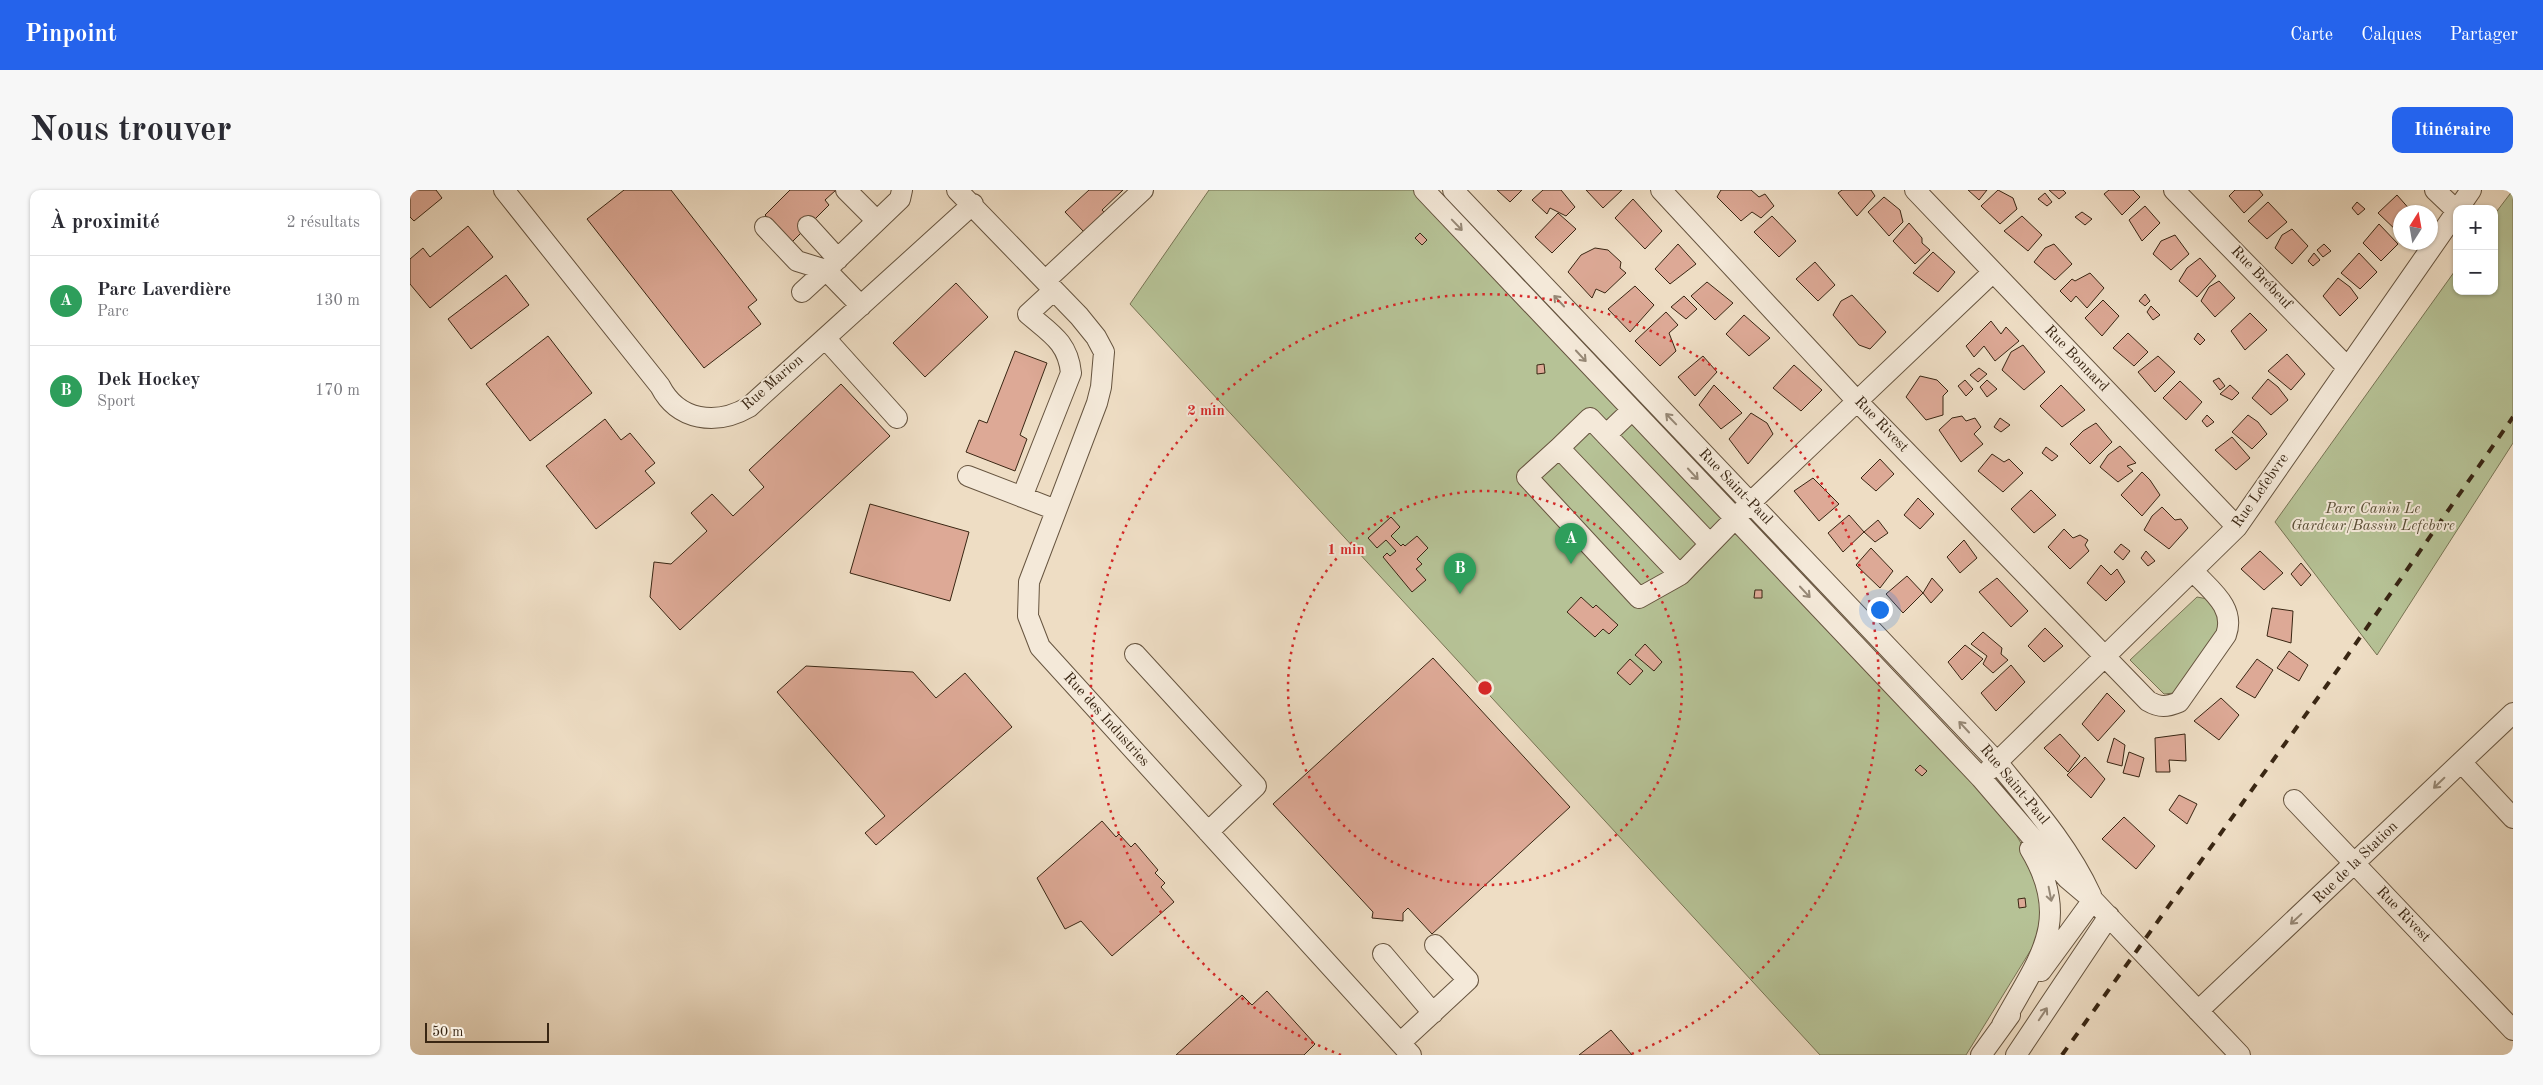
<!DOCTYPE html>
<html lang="fr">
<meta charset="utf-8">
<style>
:root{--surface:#fff;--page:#f7f7f7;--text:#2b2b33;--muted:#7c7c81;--line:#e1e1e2;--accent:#2563eb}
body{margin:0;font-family:"Old Standard TT",serif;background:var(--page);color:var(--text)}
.controls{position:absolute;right:15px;top:15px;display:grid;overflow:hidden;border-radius:10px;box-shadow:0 1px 4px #0004}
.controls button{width:45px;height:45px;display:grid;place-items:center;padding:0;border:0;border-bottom:1px solid var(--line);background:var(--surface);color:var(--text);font:25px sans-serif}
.compass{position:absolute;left:1983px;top:15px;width:45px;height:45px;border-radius:50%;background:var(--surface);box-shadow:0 1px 4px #0004;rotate:11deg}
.scale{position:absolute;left:15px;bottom:12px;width:124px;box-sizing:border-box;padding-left:5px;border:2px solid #392613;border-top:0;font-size:14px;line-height:18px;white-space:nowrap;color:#392613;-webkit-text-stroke:4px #f4e9d9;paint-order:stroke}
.you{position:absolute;left:1469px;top:419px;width:18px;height:18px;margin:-12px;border:4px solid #fff;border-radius:50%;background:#1a73e8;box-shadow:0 0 0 8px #1a73e833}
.badge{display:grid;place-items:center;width:32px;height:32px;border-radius:50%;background:var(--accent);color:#fff;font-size:16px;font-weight:700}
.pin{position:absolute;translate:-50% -41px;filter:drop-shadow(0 1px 2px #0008)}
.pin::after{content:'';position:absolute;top:26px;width:18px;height:15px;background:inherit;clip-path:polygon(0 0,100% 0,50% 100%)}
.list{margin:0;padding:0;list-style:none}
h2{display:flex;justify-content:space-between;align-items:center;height:65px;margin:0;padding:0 20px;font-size:21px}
h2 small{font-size:16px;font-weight:400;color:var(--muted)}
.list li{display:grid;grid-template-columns:32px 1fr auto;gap:15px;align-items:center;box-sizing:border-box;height:90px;padding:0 20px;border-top:1px solid var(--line)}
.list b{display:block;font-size:19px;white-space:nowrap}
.list p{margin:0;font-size:16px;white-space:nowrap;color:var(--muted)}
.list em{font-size:16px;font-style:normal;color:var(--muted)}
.map{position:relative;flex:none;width:2103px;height:865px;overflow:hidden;border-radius:10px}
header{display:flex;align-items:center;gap:30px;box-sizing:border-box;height:70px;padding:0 25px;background:var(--accent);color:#fff}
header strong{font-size:24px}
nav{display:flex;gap:28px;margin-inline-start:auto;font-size:18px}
.intro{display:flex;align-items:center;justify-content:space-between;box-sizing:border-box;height:120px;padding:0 30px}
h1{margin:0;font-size:35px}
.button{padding:12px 22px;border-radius:10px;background:var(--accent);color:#fff;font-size:18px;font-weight:700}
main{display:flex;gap:30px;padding:0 30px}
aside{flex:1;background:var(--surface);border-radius:10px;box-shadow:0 1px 4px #0004}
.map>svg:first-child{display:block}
.green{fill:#b6c296;stroke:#787454}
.building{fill:#dda996;stroke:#392613}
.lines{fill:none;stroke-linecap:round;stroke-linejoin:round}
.minor-casing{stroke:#66543f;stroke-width:22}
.minor{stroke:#f4e9d9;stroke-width:20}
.rail{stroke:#392613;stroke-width:4;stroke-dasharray:9 9;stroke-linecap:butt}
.oneway{stroke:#968876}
.ring{fill:none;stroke:#d62828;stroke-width:2.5;stroke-dasharray:2.5 5}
.labels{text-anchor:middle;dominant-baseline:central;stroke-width:4;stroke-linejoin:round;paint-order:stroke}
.street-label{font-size:15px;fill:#392613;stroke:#f4e9d9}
.park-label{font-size:15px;font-style:italic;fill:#584d34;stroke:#f4e9d9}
.centre{fill:#d62828;stroke:#f4e9d9;stroke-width:2.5}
.ring-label{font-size:15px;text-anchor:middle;font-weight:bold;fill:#d62828;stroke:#f4e9d9;stroke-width:4;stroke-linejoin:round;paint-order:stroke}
</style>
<header>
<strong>Pinpoint</strong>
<nav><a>Carte</a><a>Calques</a><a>Partager</a></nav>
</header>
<div class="intro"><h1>Nous trouver</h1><a class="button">Itinéraire</a></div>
<main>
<aside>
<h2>À proximité<small>2 résultats</small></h2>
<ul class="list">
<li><span class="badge" style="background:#2e9e5b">A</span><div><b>Parc Laverdière</b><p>Parc</p></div><em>130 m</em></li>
<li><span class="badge" style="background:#2e9e5b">B</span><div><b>Dek Hockey</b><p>Sport</p></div><em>170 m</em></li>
</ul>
</aside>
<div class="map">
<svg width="2103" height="865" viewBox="0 0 2103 865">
<rect width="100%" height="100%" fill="#eeddc4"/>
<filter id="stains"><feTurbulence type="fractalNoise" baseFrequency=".004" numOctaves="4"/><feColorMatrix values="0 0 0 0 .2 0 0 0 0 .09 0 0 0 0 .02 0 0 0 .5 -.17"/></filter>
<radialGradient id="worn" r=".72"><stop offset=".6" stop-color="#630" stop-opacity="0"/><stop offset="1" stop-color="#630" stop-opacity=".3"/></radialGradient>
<path class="green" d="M799 0H1007L1559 581 1604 641 1617 664 1633 705 1627 750 1556 865H1410L720 114Z
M2103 0V253L1967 465 1865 332 2047 78V101H2084V25Z
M1787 407 1803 410 1813 433 1764 503 1754 504 1720 470Z"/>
<path class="building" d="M0 0H26L32 8 4 31 0 27Z
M214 0H261L347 110 338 117 351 134 294 178 177 29Z
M380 0H426L415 10 419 15 382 52 355 25Z
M679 0H713L692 20 695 23 674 42 655 22Z
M1087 0H1112L1100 12Z
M1133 0H1151L1165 17 1156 26 1140 18 1137 24 1122 10Z
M1176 0H1212L1193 18Z
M1311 0H1341L1349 7 1355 4 1364 16 1351 28 1342 22 1331 31 1307 7Z
M1432 0H1461L1465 6 1447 26 1428 3Z
M1558 0H1577L1569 10Z
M1588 0 1603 8 1607 19 1590 34 1571 16Z
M1639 0H1653L1656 3 1649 9Z
M1699 0H1723L1730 7 1712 25 1694 4Z
M1825 0H1849L1853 5 1834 23 1819 6Z
M1635 3 1642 12 1637 16 1628 9Z
M1987 5 2002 22H1990L1989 43 1968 23Z
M1474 7 1490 20 1493 32 1479 46 1458 22Z
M1223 9 1252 41 1235 59 1205 28Z
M1858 12 1877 32 1857 49 1838 31Z
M1947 12 1955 19 1948 25 1942 18Z
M1735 16 1750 33 1732 51 1719 30Z
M1672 22 1682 29 1675 35 1665 27Z
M1148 23 1166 39 1142 63 1125 47Z
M1362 26 1386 51 1369 67 1344 42Z
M1612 26 1632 45 1618 61 1594 41Z
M1499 33 1512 48V53L1520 60 1505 74 1483 51Z
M1969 34 1988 54 1971 71 1953 53Z
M58 36 83 67 20 118 0 94V69L13 58 20 67Z
M1882 39 1898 56 1882 74 1865 58 1872 45Z
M1010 43 1017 50 1012 55 1005 48Z
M1765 45 1779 64 1761 80 1743 64 1751 51Z
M1268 54 1286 74 1260 94 1245 79Z
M1644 54 1662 74 1645 90 1624 72 1635 58Z
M1914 54 1921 61 1913 67 1907 60Z
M1185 58 1198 60 1211 72 1210 78 1216 83 1195 103 1186 99 1182 108 1158 82 1171 65Z
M1523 62 1545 82 1528 102 1503 83Z
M1904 63 1910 70 1903 76 1898 71Z
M1949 63 1967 82 1950 99 1931 83Z
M1790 68 1806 86 1787 107 1769 91 1777 78Z
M1405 72 1425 95 1408 111 1386 89Z
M1680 83 1694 98 1677 118 1666 106 1661 112 1650 101 1662 89 1665 91Z
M96 85 119 115 61 159 38 129Z
M1928 88 1940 97 1948 108 1930 126 1913 106Z
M1809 91 1825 108 1805 127 1791 111 1799 97Z
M1297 92 1323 113 1305 130 1281 106Z
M546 93 578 127 515 187 483 153Z
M1225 96 1244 115 1220 142 1198 119Z
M1735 104 1740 111 1735 116 1729 111Z
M1442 105 1476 142 1460 159 1449 155 1423 125 1431 111Z
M1274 106 1287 119 1276 129 1261 117Z
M1693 110 1709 126 1692 146 1675 128Z
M1741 116 1750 125 1743 130 1737 122Z
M1256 122 1268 135 1259 143 1266 161 1250 176 1225 151Z
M1840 123 1857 140 1835 160 1821 141Z
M1334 125 1360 148 1339 166 1316 144Z
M1581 131 1591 144 1596 137 1609 151 1585 171 1574 156 1564 167 1556 156Z
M1718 143 1738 162 1724 176 1703 158Z
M1788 143 1795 150 1790 155 1784 149Z
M138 146 182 203 120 251 76 194Z
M1613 155 1635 182 1614 200 1592 180 1601 162Z
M605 161 637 173 610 245 617 249 605 281 556 262 569 230 577 233Z
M1877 164 1895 184 1881 200 1858 181Z
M1293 166 1307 182 1285 206 1268 187Z
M1748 166 1765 182 1745 202 1728 182Z
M1134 174 1135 183 1127 184V175Z
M1384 175 1412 200 1391 221 1363 198Z
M1569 178 1577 184 1568 192 1560 185Z
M1510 186 1527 190 1538 201 1533 206V225L1516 230 1496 207Z
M1809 188 1815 196 1810 200 1803 191Z
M1858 189 1868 197 1878 210 1861 225 1842 208Z
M1555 190 1563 199 1556 206 1548 196Z
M1577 190 1587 199 1577 207 1570 197Z
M1770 191 1792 212 1776 230 1753 208Z
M431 194 480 246 270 440 240 407 244 372 261 374 297 341 281 323 302 304 323 326 354 297 339 280Z
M1304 195 1332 223 1311 239 1289 215Z
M1651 195 1675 220 1652 237 1630 216Z
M1820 195 1829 203 1822 210 1810 204Z
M1341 223 1357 233 1363 244 1338 274 1319 249Z
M1797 225 1804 232 1797 237 1792 231Z
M1838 225 1848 232 1857 244 1842 259 1822 242Z
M1552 226 1556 231 1565 228 1571 237 1564 244 1573 254 1551 272 1529 240 1542 228Z
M1590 228 1600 235 1591 242 1584 237Z
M195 229 211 250 220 243 245 273 235 281 245 293 186 339 136 276Z
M1686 233 1702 252 1680 274 1660 254 1673 241Z
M1822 247 1840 268 1826 280 1805 260Z
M1710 256 1726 273 1717 276 1723 281 1708 292 1690 277 1698 265Z
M1636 257 1648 266 1642 271 1632 263Z
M1582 264 1594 272 1599 269 1613 283 1593 302 1568 281Z
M1470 269 1484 284 1466 301 1451 288Z
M1732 282 1740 290 1750 305 1732 326 1711 305Z
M1403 288 1429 314 1409 331 1384 301Z
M1621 300 1646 325 1624 343 1601 319Z
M1508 308 1524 324 1510 339 1494 325Z
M460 314 559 342 540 411 440 383Z
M1752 317 1765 330 1771 329 1778 338 1759 359 1734 340 1742 326Z
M1439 325 1454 342 1433 362 1418 343Z
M981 327 990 337 981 346 991 356 993 354 995 356 1007 346 1018 358 1007 369 1012 374 1006 379 1016 390 1002 402 973 367 977 363 980 366 986 361 976 350 967 358 958 348Z
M1468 330 1478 343 1465 352 1454 342Z
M1654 339 1663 348 1670 345 1678 350 1675 355 1679 361 1660 379 1638 357Z
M1554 350 1567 368 1550 383 1537 367Z
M1711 354 1720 361 1713 370 1704 362Z
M1461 358 1483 381 1470 398 1446 375Z
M1736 361 1745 371 1738 376 1731 368Z
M1850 361 1873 383 1854 400 1831 379Z
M1891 373 1901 385 1891 396 1881 384Z
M1691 375 1701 385 1707 379 1715 392 1696 411 1677 393Z
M1497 386 1513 403 1493 423 1476 404Z
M1522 388 1533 400 1521 413 1513 403Z
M1587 388 1618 421 1601 437 1569 402Z
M1345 400H1352V408H1344Z
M1171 407 1183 418 1186 415 1208 435 1199 444 1193 439 1185 447 1157 422Z
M1862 418 1883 421 1881 453 1857 446Z
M1635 438 1653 456 1634 472 1618 456Z
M1573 442 1592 458 1591 464 1598 470 1583 483 1573 474 1577 466 1561 454Z
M1235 454 1252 472 1244 481 1225 465Z
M1555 455 1573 469 1552 490 1538 472Z
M1879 461 1898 475 1889 491 1867 478Z
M1023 468 1160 617 1022 744 998 718 993 723V731L962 728 963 722 863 614Z
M1220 469 1233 481 1220 495 1207 483Z
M1847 469 1863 480 1845 508 1826 497Z
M1601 475 1615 492 1586 521 1571 503Z
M396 476 503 482 526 508 555 483 602 537 466 655 455 643 475 626 367 502Z
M1697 503 1715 521 1688 551 1672 534Z
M1811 508 1829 525 1809 550 1784 531Z
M1650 544 1670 566 1658 582 1634 558Z
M1775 544 1776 571 1759 570 1760 582H1746L1745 548Z
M1704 548 1715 555 1712 576 1697 572Z
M1719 562 1734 568 1729 587 1713 583Z
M1675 567 1695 589 1681 608 1657 585Z
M1510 575 1517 581 1512 586 1505 580Z
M1769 605 1787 614 1777 634 1759 620Z
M1714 627 1745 656 1726 679 1692 649Z
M692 631 706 647 709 644 721 657 725 653 748 680 745 683 755 693 751 697 764 712 702 766 671 731 655 739 627 688Z
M1615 708 1616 717 1609 718 1608 709Z
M857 801 905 854 894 865H766L832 805 842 815Z
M1201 840 1222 865H1169Z"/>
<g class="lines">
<g class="minor-casing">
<path id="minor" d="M94 0 250 196C268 231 306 236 339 217L563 14
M436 0 467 31
M547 0 669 126 686 147 694 162 691 197 687 213 619 392 618 426 630 457 1001 865
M1014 0 1571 588 1657 688 1683 710 1830 865
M1043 0 1587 572C1622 615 1658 655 1681 705
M1251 0 1447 211 1738 511C1750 518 1757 517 1769 512L1816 445C1826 417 1800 400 1783 381
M1505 0 1827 337
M1764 0 1937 177
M2025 0 2047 21
M2048 19 2061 0
M398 36 428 69
M355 37 387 71 416 80
M636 90 733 0
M392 102 416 80
M451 116 416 80 490 9 492 0
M415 148 487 228
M1196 245 1222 220
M1149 258 1117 287 1229 408 1270 385
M558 286 646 320
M612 307 661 183C658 152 640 143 618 124L644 100
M1300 354 1180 228 1149 258 1270 385 1340 313 1583 82
M725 464 846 596 798 642
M2051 572 2103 628
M1579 580 1827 337 2047 21
M1884 610 2103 840
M973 764 1023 823
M1631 781 1683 710
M1788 821 2103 523
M1592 835C1627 770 1664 732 1620 659
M990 853 1058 790 1025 755
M1571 865 1600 825
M1606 865 1699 726"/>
</g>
<use href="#minor" class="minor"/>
<path class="rail" d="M1652 865 1917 495 2103 227"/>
</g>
<defs><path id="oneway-shaft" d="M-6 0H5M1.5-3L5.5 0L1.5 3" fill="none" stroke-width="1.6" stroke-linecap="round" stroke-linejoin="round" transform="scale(1.25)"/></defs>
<g class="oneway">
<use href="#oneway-shaft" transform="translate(1047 35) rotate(46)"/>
<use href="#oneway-shaft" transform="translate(1149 111) rotate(-133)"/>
<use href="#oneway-shaft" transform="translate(1171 166) rotate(47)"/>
<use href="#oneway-shaft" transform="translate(1261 229) rotate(-134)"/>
<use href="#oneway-shaft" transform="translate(1283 284) rotate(47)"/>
<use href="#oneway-shaft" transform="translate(1395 402) rotate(47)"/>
<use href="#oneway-shaft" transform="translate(1554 537) rotate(-133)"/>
<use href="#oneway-shaft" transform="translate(2029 593) rotate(136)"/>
<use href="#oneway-shaft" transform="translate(1640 704) rotate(79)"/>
<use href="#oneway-shaft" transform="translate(1886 729) rotate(137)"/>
<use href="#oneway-shaft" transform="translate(1633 824) rotate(-56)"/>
</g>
<g class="ring">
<circle cx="1075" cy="498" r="197"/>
<path d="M931 865A394 394 0 1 1 1219 865"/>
</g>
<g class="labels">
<g class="street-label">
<text transform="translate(1851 88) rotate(46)">Rue Brébeuf</text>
<text transform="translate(1666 169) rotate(46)">Rue Bonnard</text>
<text transform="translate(363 193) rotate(-41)">Rue Marion</text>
<text transform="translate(1471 235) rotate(46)">Rue Rivest</text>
<text transform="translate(1325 297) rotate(46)">Rue Saint-Paul</text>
<text transform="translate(1851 301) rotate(-55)">Rue Lefebvre</text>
<text transform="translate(696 530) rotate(48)">Rue des Industries</text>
<text transform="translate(1604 595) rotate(50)">Rue Saint-Paul</text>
<text transform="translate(1946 673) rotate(-44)">Rue de la Station</text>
<text transform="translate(1993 725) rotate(46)">Rue Rivest</text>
</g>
<g class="park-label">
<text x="1963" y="319">Parc Canin Le<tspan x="1963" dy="17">Gardeur/Bassin Lefebvre</tspan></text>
</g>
</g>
<circle cx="1075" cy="498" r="8" class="centre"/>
<g class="ring-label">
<text x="796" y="225">2 min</text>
<text x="936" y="364">1 min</text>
</g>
<rect width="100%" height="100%" filter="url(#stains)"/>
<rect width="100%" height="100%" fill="url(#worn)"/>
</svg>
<div class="controls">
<button>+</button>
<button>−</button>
</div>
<svg class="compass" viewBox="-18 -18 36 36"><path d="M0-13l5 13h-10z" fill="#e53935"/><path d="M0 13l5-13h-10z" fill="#7c7c81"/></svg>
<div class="scale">50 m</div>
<div class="you"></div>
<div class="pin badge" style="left:1161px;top:374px;background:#2e9e5b">A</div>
<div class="pin badge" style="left:1050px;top:404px;background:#2e9e5b">B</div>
</div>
</main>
